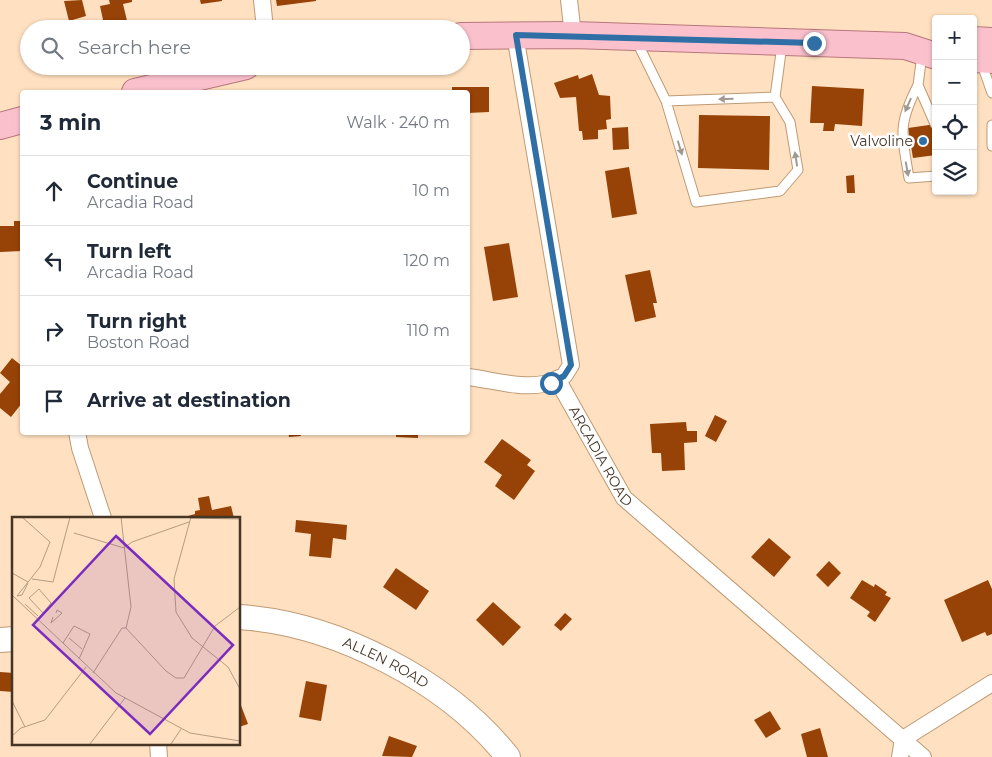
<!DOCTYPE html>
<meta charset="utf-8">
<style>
:root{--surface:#fff;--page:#f6f6f7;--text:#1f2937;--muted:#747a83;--line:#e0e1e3}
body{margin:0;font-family:Montserrat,sans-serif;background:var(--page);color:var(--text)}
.controls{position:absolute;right:15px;top:15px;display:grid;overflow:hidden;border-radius:5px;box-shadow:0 1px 4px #0004}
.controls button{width:45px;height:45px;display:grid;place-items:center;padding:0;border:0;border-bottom:1px solid var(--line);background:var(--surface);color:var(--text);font:25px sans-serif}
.stop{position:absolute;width:15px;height:15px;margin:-11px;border:4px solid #2f6fa6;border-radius:50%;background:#fff}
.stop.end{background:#2f6fa6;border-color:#fff;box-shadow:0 1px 5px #0008}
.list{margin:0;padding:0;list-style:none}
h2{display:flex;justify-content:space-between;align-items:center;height:65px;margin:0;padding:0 20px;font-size:21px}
h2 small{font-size:16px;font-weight:400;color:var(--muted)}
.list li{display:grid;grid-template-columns:32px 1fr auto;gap:15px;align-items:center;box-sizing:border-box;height:70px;padding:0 20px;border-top:1px solid var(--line)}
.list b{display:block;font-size:19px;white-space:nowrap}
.list p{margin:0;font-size:16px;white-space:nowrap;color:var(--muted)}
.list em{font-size:16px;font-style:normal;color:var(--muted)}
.icon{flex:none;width:28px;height:28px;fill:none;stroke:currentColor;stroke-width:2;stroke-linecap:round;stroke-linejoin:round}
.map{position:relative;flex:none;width:992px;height:757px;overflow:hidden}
.search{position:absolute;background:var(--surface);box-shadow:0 1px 4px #0004;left:20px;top:20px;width:450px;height:55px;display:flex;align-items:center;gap:12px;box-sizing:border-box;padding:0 18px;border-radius:28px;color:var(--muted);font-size:19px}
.panel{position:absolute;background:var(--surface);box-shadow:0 1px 4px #0004;left:20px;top:90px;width:450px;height:345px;border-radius:5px}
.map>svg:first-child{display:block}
.building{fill:#974206}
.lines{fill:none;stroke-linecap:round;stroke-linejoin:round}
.lane-casing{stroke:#bf9a74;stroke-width:11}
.street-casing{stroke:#bf9a74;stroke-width:18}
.secondary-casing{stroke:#bf9a74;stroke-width:26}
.primary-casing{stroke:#b9767c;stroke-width:28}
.lane{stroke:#fff;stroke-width:9}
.street{stroke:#fff;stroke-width:16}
.secondary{stroke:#fff;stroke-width:24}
.primary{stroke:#fac1cd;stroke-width:26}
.oneway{fill:#a29a92}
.route{stroke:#2f6fa6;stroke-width:6}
.poi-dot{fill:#2f6fa6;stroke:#fff;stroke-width:2}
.labels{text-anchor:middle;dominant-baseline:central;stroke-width:5;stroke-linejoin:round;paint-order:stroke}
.poi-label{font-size:14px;fill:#453626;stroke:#fff;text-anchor:end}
.street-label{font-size:14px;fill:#453626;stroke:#fff}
.inset-road{fill:none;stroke:#b59c82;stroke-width:1}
.view{fill:#7b2cbf;fill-opacity:0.15;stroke:#7b2cbf;stroke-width:2.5}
.inset-edge{fill:none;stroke:#453626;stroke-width:2.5}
</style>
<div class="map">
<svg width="992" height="757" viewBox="0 0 992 757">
<rect width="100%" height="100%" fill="#ffe0c0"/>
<path class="building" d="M82 0 86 16 69 21 64 1Z
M109 0H132V2L123 4 129 29H105L100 6 110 4Z
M200 0H222V1L201 4Z
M276 0H316V1L277 6Z
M47 24 48 29H31L30 28Z
M68 24 69 29H53V28Z
M592 74 599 95 610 96 611 119 606 120 607 129 598 130V139L583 140 582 131H579L576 97 560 98 554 83 578 75 579 79Z
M812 86 864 89 862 126 835 124 834 131H823L824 123H810Z
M452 87H489V112L468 113V92H452Z
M699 115 770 116 769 170 698 168Z
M936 124V155L913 158 908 128Z
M628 127 629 149 613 150 612 128Z
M629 167 637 214 612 218 605 171Z
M854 175 855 193H847L846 176Z
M14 221H22V251L0 252V226H14Z
M509 243 518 297 493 301 484 247Z
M650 270 657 303H653L656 317 635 322 625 275Z
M12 358 22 366V403L11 417 0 408V394L10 382 0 373Z
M715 415 727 421 716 442 705 436Z
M686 422 687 431H697V442L684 443 685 470 662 471 661 453H652L650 424Z
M288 432H300L301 436 289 437Z
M396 432H418V438L396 437Z
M502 439 531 460 527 465 535 471 514 500 495 486 502 475 484 462Z
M209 496 212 510 231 506 234 518H181L195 514V511L200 510 198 498Z
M296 520 347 525 346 540 333 538 331 558 309 556 311 534 295 532Z
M769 538 791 557 774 577 751 557Z
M829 561 841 573 828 587 816 575Z
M396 568 429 591 416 610 383 587Z
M862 580 874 587 875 584 887 592 885 595 891 598 875 622 867 616 870 612 850 598Z
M988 580 992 589V634L987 636 985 632 962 642 944 600Z
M493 602 521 627 503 646 476 620Z
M565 613 572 619 561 631 554 625Z
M0 672 14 673V692L0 691Z
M306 681 327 685 321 721 299 717Z
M239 700 248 724 239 727Z
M770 711 781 729 766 738 754 720Z
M820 728 828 757H807L801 734Z
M389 736 417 746 412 757 382 756Z"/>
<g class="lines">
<g class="lane-casing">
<path id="lane" d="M636 40 666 101 696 202 780 191 798 170 790 122 775 97 782 45
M981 62 992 93
M918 85 922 55
M666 101 775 97
M935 124 918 85C897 126 902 135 909 178L936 176
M992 125V146"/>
</g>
<g class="street-casing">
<g id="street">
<path d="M262 0 265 29"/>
<path d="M569 0 573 35"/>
<path id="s1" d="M515 35 571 365 564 376 557 379 624 498 923 757"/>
<path d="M468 377C495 380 532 393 557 379"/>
<path d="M77 432 80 448 103 518"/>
<path d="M158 743 159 757"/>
<path d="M900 757 903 739 992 683"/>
</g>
</g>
<g class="secondary-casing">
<g id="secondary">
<path id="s2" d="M239 617C335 623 448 681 508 757"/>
<path d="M0 640 14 639"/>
</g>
</g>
<g class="primary-casing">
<path id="primary" d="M461 36 573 35 905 46 936 56
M973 40 992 41
M973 59 992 60
M135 92 246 66
M0 126 22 120"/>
</g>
<use href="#lane" class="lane"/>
<use href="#street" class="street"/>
<use href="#secondary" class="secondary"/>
<use href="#primary" class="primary"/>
</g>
<defs><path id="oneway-solid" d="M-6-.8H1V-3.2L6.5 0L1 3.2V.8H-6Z" transform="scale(1.25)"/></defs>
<g class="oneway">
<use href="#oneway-solid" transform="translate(726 99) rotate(178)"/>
<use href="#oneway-solid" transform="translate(908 105) rotate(114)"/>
<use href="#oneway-solid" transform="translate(680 148) rotate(73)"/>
<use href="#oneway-solid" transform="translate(796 159) rotate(-99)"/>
<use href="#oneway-solid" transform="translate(907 169) rotate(80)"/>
</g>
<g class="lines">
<path class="route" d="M551 383 564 376 571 365 516 35 814 43"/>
</g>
<circle class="poi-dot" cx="923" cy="141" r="5"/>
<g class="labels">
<g class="poi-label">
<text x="913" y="141">Valvoline</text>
</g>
<g class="street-label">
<text stroke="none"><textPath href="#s1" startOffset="444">ARCADIA ROAD</textPath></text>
<text stroke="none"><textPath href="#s2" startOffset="155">ALLEN ROAD</textPath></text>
</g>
</g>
<g transform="translate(12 517)">
<rect width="228" height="228" fill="#ffe0c0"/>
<path class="inset-road" d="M179 0 162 62 164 95 180 121 216 150 228 172M178 1 228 2M62 16 112 31 120 25 177 5M0 56 16 65M20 62 41 65 58 0M27 72 39 86 31 96 17 81ZM0 78 104 176 178 216 228 224M5 79 28 50 38 25 10 0M5 79 10 78 16 66M13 87 26 99M41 100 39 106 50 96 45 93 44 96M114 111 154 154 164 161H172L203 109 228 90M57 121 70 132M51 126 62 109 78 117 67 142M81 156 110 111H114L119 90 109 0M0 184 13 210M0 219 9 211 33 203 74 150M78 227 113 181M159 227 169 212"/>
<path class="view" d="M104 19 221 128 138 217 21 108Z"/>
<rect width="228" height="228" class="inset-edge"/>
</g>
</svg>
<div class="controls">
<button>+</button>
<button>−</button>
<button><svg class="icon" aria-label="locate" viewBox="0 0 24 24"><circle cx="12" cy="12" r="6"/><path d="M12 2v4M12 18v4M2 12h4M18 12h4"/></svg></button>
<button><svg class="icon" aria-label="layers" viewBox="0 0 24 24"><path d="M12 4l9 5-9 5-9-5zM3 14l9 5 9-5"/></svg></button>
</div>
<div class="stop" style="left:551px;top:383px"></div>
<div class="stop end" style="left:814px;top:43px"></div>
<div class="search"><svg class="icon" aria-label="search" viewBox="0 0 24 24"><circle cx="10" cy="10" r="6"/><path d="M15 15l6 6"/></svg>Search here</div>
<section class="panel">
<h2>3 min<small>Walk · 240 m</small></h2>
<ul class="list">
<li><svg class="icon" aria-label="ahead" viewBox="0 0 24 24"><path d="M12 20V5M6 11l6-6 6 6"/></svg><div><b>Continue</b><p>Arcadia Road</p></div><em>10 m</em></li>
<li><svg class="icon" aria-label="left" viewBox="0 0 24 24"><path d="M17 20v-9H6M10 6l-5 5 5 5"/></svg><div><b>Turn left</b><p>Arcadia Road</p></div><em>120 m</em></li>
<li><svg class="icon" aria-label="right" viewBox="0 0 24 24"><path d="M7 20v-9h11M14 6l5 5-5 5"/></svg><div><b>Turn right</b><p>Boston Road</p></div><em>110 m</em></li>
<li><svg class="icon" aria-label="arrive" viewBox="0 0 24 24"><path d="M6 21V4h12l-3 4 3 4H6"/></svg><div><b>Arrive at destination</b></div></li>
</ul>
</section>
</div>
